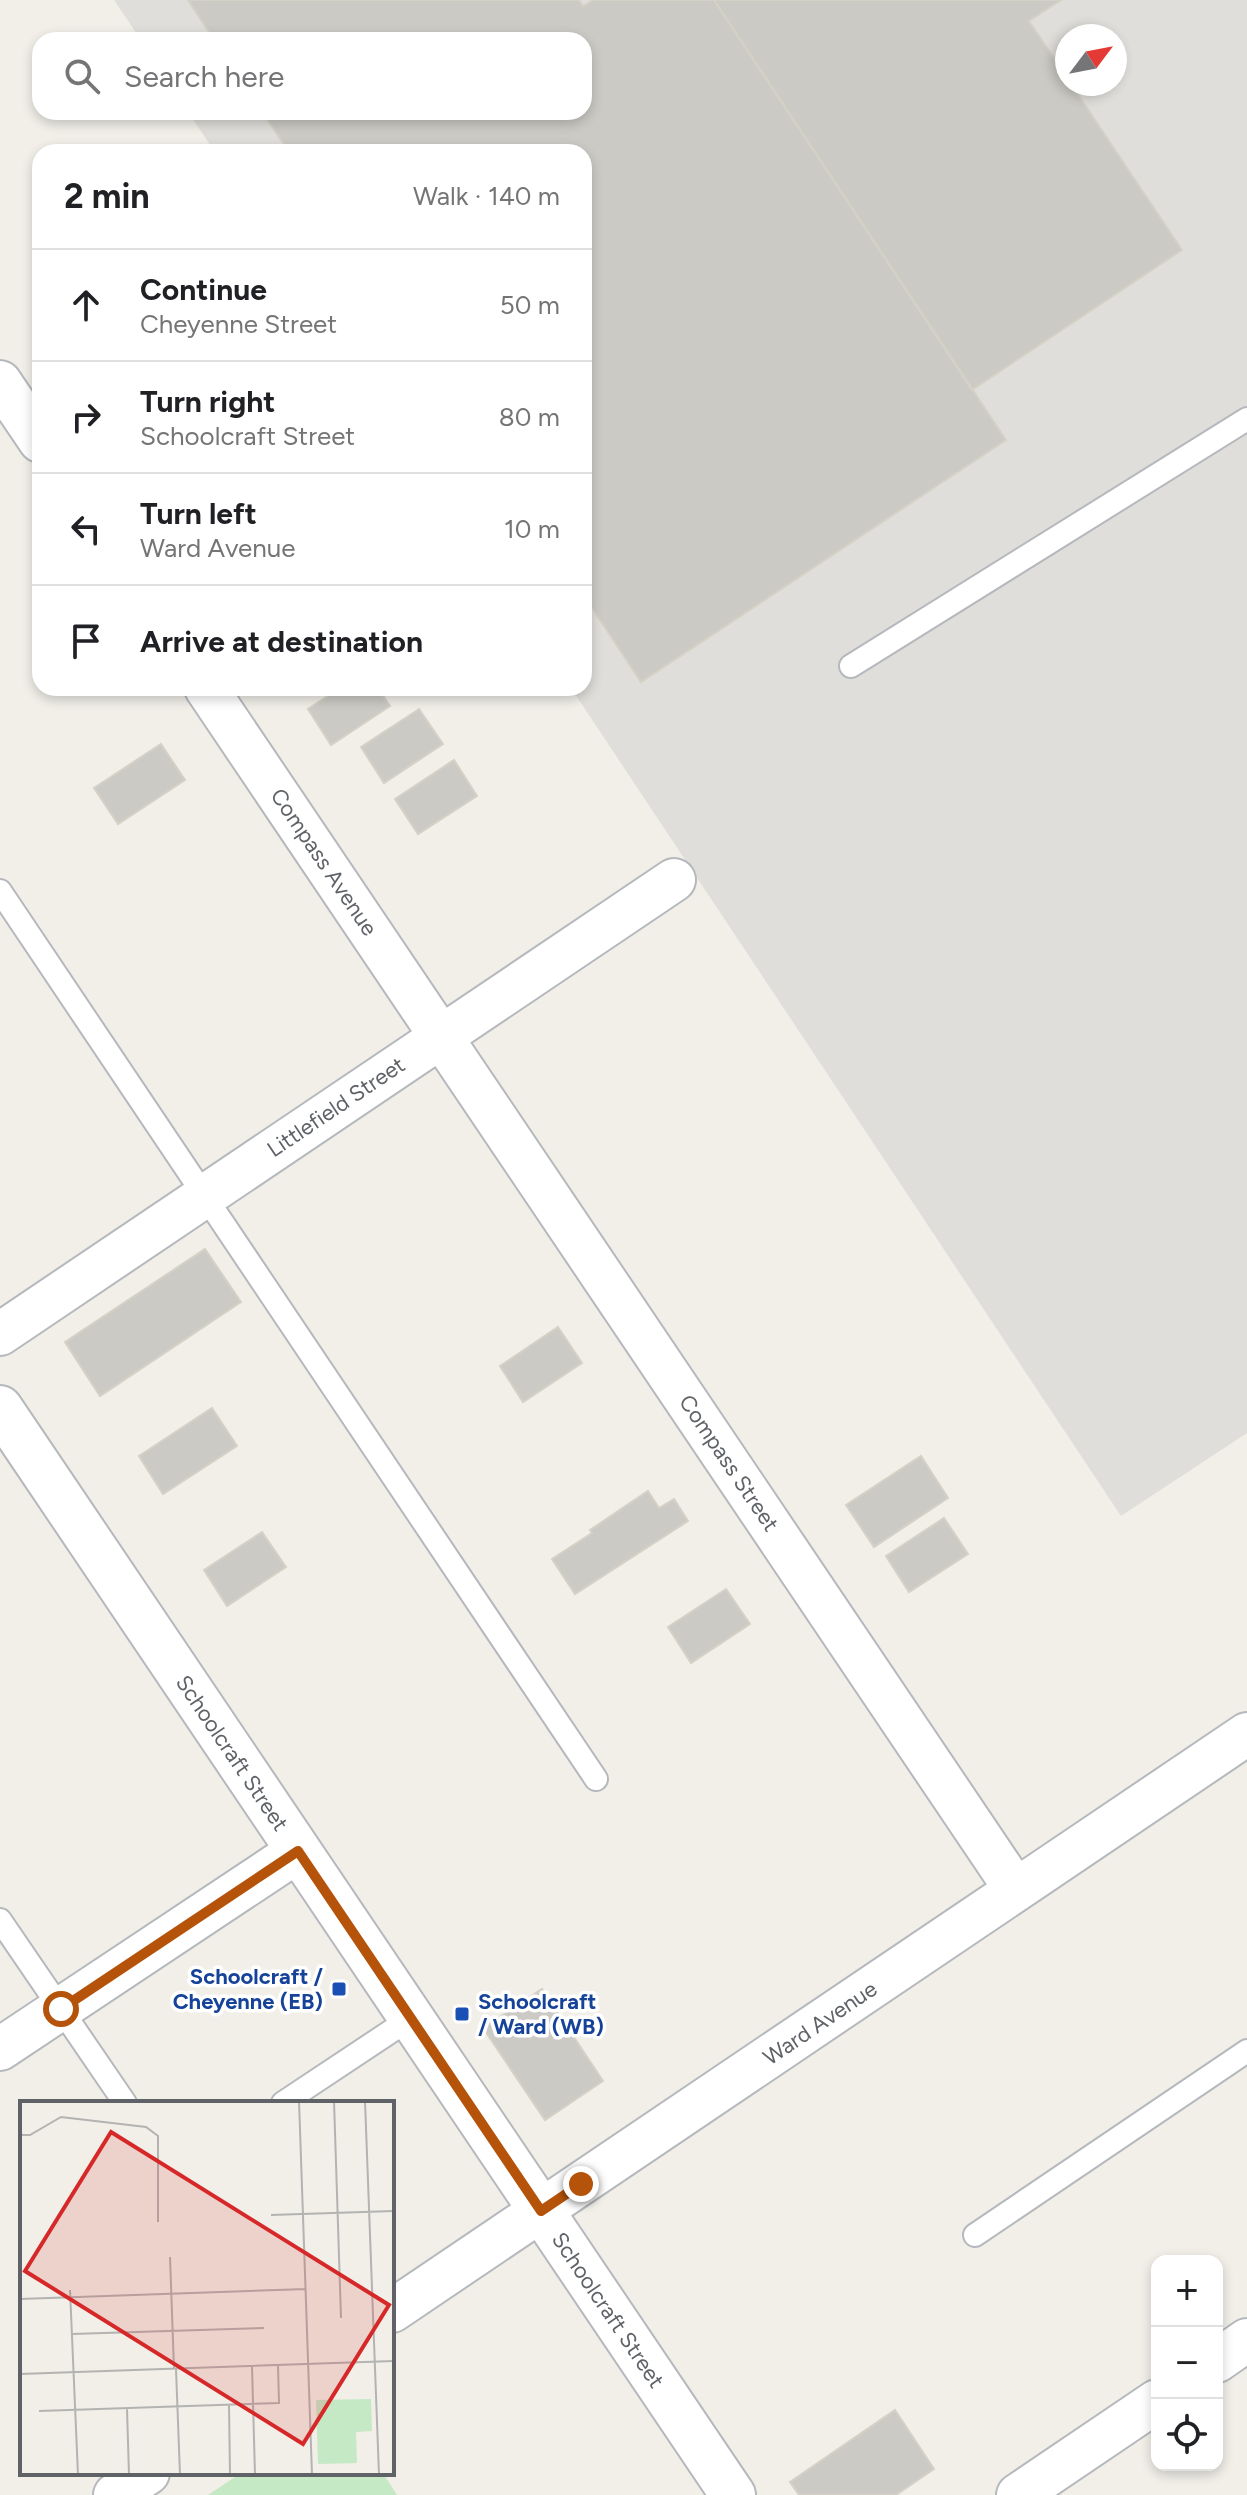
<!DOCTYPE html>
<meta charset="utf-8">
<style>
:root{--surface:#fff;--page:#f6f6f6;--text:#202124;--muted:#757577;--line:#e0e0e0}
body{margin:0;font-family:Figtree,sans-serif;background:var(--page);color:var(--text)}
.controls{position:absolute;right:24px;bottom:24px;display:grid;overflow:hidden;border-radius:16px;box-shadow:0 4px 12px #0003}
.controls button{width:72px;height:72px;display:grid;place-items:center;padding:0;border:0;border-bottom:2px solid var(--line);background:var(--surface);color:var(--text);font:40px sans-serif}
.compass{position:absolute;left:1055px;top:24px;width:72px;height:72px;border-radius:50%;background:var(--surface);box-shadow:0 4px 12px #0003;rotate:58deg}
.stop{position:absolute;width:24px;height:24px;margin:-18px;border:6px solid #b45309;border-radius:50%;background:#fff}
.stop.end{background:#b45309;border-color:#fff;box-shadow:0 2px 8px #0008}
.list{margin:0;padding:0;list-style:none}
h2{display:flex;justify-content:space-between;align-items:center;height:104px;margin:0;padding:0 32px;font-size:34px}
h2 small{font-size:26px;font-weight:400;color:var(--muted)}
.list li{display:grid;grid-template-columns:52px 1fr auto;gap:24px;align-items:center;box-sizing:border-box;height:112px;padding:0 32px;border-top:2px solid var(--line)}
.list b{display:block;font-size:30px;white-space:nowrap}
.list p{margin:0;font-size:26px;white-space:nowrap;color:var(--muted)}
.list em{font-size:26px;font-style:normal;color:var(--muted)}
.icon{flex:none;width:44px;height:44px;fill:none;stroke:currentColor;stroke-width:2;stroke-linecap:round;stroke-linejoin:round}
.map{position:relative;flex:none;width:1247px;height:2495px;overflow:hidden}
.search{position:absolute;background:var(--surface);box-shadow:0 4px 12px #0003;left:32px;top:32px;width:560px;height:88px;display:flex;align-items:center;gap:20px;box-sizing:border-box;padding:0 28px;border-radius:24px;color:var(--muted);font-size:30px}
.panel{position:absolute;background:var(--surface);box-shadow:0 4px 12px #0003;left:32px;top:144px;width:560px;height:552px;border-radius:24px}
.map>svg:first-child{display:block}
.industrial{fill:#e0deda;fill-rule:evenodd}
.green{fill:#c5e8c5}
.building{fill:#cccac5;stroke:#d6d1c6;stroke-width:2}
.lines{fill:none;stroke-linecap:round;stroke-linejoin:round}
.service-casing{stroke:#b5b8bc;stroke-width:26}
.minor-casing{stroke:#b5b8bc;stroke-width:46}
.tertiary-casing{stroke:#b5b8bc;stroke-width:48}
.service{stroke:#fff;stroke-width:22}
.minor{stroke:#fff;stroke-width:42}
.tertiary{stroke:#fff;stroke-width:44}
.route{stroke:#b45309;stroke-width:10}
.transit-dot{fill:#1a4fb4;stroke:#fff;stroke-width:3}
.labels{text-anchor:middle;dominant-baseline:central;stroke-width:7;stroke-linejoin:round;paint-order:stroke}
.street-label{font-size:22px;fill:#5f6368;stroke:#fff}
.transit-label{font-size:22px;font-weight:bold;fill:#164399;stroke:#fff;text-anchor:end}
.inset-road{fill:none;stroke:#b3b3b1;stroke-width:2}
.view{fill:#d62828;fill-opacity:0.15;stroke:#d62828;stroke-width:4}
.inset-edge{fill:none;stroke:#5f6368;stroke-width:4}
</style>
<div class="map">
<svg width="1247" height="2495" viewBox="0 0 1247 2495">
<rect width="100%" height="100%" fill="#f1efe8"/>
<path class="industrial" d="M114 0H1247V1433L1121 1516 571 688H584V152H215L188 112H584V40H141ZM1067 36H1115V84H1067Z"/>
<path class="green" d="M241 2473H383L397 2495H208Z"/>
<path class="building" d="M188 0H579L583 6 593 0H714L1006 440 641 682 584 596V152H289L262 112H584V40H214Z
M714 0H1061L1029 21 1067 77V84H1071L1182 250 972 390Z
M340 688H378L390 706 331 745 308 709Z
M419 709 443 744 384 783 361 747Z
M161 744 185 780 118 824 94 788Z
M454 760 477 796 418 834 395 799Z
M205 1249 241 1302 100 1396 65 1342Z
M558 1327 582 1363 523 1402 500 1366Z
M212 1408 237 1446 163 1494 139 1456Z
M921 1456 948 1498 874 1547 846 1505Z
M648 1491 659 1508 674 1499 688 1521 575 1594 552 1559 592 1533 590 1530Z
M944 1518 968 1554 909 1592 886 1556Z
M262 1532 286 1567 227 1606 204 1570Z
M726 1589 750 1624 691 1663 668 1627Z
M542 1989 603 2081 545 2120 483 2028Z
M895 2410 934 2469 896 2495H799L790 2482Z"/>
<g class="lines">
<g class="service-casing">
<path id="service" d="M851 666 1247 419
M0 891 596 1779
M0 1920 125 2103
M283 2103 411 2018
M975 2235 1247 2051"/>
</g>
<g class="minor-casing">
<path id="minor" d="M0 382 40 441
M206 688 1016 1890
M0 1334 674 880
M0 2049 298 1851
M392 2311 1247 1734
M1217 2361 1247 2340
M115 2495 148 2473
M1018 2495 1157 2401"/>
</g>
<g class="tertiary-casing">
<path id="tertiary" d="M0 1408 733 2495"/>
</g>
<use href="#service" class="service"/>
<use href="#minor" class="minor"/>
<use href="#tertiary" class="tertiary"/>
</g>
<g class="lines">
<path class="route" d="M61 2009 298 1851 541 2211 581 2184"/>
</g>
<g class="transit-dot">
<rect x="331" y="1981" width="16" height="16" rx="4"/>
<rect x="454" y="2006" width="16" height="16" rx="4"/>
</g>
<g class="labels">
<g class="street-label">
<text transform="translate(324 862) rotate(56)">Compass Avenue</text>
<text transform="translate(336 1107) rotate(-34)">Littlefield Street</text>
<text transform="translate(729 1463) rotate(56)">Compass Street</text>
<text transform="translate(232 1753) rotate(56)">Schoolcraft Street</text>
<text transform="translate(820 2023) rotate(-34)">Ward Avenue</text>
<text transform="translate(608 2310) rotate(56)">Schoolcraft Street</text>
</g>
<g class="transit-label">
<text x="323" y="1976">Schoolcraft /<tspan x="323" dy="25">Cheyenne (EB)</tspan></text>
<text x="478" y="2001" text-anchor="start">Schoolcraft<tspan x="478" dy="25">/ Ward (WB)</tspan></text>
</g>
</g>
<g transform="translate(20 2101)">
<rect width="374" height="374" fill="#f1efe8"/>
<path d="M351 298 352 330 336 331 337 362 298 363 296 299Z" fill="#c5e8c5"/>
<path class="inset-road" d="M279 0 292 374M314 0 321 217M345 0 359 374M0 34H10L41 16 126 26 138 35V121M251 114 374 110M150 156 154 268M50 189 58 374M0 198 286 188M52 233 244 227M232 265 235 374M156 268 160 374M0 273 374 260M209 304 210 374M107 308 109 374M19 310 259 302 258 264"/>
<path class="view" d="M91 31 369 204 283 343 5 170Z"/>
<rect width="374" height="374" class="inset-edge"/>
</g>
</svg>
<div class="controls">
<button>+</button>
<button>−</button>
<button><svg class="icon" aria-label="locate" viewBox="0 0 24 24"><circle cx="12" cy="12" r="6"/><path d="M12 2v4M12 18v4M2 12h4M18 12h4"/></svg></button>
</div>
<svg class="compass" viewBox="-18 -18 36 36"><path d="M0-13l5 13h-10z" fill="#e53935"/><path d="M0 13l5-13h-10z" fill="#757577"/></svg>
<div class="stop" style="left:61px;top:2009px"></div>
<div class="stop end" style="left:581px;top:2184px"></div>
<div class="search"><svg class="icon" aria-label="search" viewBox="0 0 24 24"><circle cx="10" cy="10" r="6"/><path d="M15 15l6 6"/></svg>Search here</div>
<section class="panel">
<h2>2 min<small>Walk · 140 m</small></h2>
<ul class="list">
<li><svg class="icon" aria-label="ahead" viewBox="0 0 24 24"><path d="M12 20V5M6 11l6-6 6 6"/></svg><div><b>Continue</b><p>Cheyenne Street</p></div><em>50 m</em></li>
<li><svg class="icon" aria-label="right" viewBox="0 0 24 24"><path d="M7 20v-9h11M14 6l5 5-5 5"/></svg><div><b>Turn right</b><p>Schoolcraft Street</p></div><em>80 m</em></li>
<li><svg class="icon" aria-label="left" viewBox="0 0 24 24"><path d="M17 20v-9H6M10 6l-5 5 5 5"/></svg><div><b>Turn left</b><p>Ward Avenue</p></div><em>10 m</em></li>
<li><svg class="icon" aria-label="arrive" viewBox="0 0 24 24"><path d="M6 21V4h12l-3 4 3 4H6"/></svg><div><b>Arrive at destination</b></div></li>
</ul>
</section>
</div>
